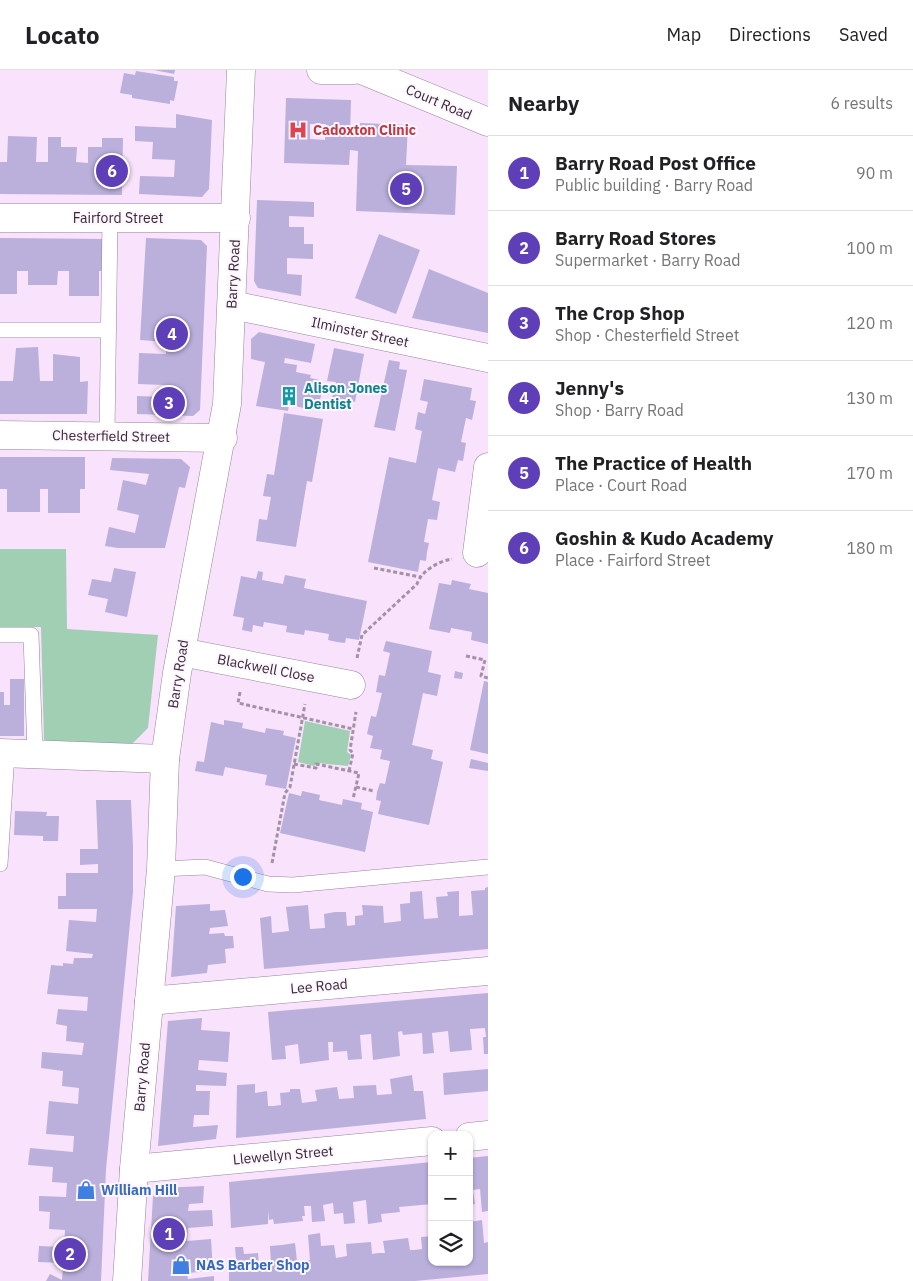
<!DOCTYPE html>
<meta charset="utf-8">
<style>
:root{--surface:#fff;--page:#f2f2f2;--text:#202124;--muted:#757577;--line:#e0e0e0;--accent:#5e3fb7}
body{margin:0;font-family:"IBM Plex Sans",sans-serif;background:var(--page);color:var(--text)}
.controls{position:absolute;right:15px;bottom:15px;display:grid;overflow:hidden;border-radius:10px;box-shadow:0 1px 4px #0004}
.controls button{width:45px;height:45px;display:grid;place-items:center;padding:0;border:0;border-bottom:1px solid var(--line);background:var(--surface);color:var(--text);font:25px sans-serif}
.you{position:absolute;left:242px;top:806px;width:18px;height:18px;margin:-12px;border:4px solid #fff;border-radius:50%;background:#1a73e8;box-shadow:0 0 0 8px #1a73e833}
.badge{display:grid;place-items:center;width:32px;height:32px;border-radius:50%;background:var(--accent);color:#fff;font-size:16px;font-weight:700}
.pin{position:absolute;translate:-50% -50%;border:2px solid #fff;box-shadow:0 1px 5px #0006}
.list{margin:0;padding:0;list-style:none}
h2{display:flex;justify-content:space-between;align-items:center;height:65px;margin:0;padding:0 20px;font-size:21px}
h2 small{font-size:16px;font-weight:400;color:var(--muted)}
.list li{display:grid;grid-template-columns:32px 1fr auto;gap:15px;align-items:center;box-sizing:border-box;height:75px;padding:0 20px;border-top:1px solid var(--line)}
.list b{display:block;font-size:19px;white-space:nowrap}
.list p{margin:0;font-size:16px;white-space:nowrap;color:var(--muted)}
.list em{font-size:16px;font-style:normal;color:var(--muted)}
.icon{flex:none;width:28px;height:28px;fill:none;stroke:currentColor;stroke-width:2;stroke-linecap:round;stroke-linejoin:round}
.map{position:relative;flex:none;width:488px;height:1211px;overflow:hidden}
header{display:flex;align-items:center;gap:30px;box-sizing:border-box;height:70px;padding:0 25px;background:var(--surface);border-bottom:1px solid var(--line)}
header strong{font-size:24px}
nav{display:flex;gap:28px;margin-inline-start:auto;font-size:18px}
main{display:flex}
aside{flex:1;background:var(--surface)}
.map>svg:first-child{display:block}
.green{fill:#a1cfb3}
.building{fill:#bbafdc;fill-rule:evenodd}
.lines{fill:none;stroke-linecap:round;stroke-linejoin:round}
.service-casing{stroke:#98849b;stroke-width:16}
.minor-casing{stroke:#98849b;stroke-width:29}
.tertiary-casing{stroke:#98849b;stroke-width:29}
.path{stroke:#a392a5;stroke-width:3;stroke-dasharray:4 2.5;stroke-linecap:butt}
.service{stroke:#fff;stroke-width:15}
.minor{stroke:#fff;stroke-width:28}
.tertiary{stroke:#fff;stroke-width:28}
.labels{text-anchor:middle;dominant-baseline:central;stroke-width:4;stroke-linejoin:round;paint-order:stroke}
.street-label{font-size:14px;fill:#332a34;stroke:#fef5ff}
.health-label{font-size:14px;font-weight:bold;fill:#be3a42;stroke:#fef5ff;text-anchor:start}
.culture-label{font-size:14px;font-weight:bold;fill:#0d838f;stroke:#fef5ff;text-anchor:start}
.shop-label{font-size:14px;font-weight:bold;fill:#366cbe;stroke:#fef5ff;text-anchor:start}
</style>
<header>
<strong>Locato</strong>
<nav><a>Map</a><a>Directions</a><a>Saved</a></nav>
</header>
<main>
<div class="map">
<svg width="488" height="1211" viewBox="0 0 488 1211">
<rect width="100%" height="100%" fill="#f9e2fc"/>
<path class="green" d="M0 479H66L67 559 158 565 148 658 132 674 44 671 41 557H0Z
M305 651 350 661 347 682 351 685 348 696 317 693 314 696 298 692Z"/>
<path class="building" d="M154 0H175L174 4Z
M136 1 174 7V11H178L174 31 170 30V34L132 28V25L120 23 124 3 135 5Z
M286 28 351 30 350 65 359 66 360 53 408 55 406 95 457 96 455 145 356 141 358 81 350 80 349 95 284 93ZM310 54H326L325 70 310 69Z
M176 44 212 50 209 119 202 127 139 124 140 106 174 107 175 90 152 89 153 72 135 71V56L176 58Z
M8 66 37 67 36 92H48V67H61V77H77L76 92 88 93V77H102V68H123L122 125 0 124V92H7Z
M257 130 314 132V147L289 146V157H304V174H313V189L287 188V204L302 205 301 226 258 218 254 211Z
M379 164 420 180 396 244 355 228Z
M0 168 106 169V201H99V226H69V201H58L57 215H28V201H17V224H0Z
M146 168 201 170 207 176 200 340 193 346 137 344V326L164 327 165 315 138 314 139 283 166 284V272L140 270Z
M429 199 488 223V263L412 248Z
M259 262 315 274 311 293 285 288 284 293 297 295 296 302 311 305 310 308 320 310 319 317H323L320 330 316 329 315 336 305 334 304 338 289 335 288 341 256 336 265 292 251 289V269Z
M38 277 40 311H53V284L80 287V312L88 311 87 344H0V311H13L16 278Z
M334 278 364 284 355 332 332 328 336 312 327 311Z
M389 290 400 292 399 299 407 300 395 361 374 357Z
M424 309 472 318 470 330 476 331 472 350 466 348 461 372 466 373 463 391 458 390 455 402 438 398 432 430 440 432 437 450 428 449 424 472 429 473 427 482 426 491 420 490 418 502 368 492 389 387 416 393 422 361 415 359 418 342 425 344 428 332 420 330Z
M284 343 323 349 312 412 307 411 296 477 256 471 259 449 267 450 271 427 263 426 267 404 274 405Z
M0 387H85V419H80V443H48V419H40V442H7V419H0Z
M112 388 181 389 190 397 185 418 179 417 165 478H118L105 476 109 457 135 463 139 445 117 440 123 410 146 415 149 404 110 400Z
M114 498 136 502 127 547 105 542 108 529 88 525 92 509 111 512Z
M258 501 263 502 262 510 283 514 285 505 306 509 304 518 367 531 359 570 346 568 345 573 337 572 328 570 329 564 305 560 304 565 286 562 287 556 264 552 263 557 253 555 252 562 242 560 244 548 233 546 241 506 256 509Z
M452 510 471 514 469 519 488 523V574L471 570 472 562 451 558 450 563 429 559 439 513 451 515Z
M386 571 432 581 428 602 441 605 437 626 423 623 412 675 433 680 431 689 443 692 429 755 378 744 381 731 376 730 377 722 380 713 385 714 390 691 380 689 382 680 370 678 373 666 367 664 371 646 376 647 382 623 376 622 379 605 385 606 390 583 383 581Z
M455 601 463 603 462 609 454 608Z
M10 609H24V666H0V622H4V635H10Z
M484 611 488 612V684L470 680Z
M224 650 243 653 242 658 265 663 266 658 284 661 283 665 296 668 286 719 265 715 267 705 225 697 223 706 195 701 197 691 204 692 211 652 224 655Z
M471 689 488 693V701L469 698Z
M302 721 320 725 319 730 342 735 343 729 362 733 361 739 373 742 365 782 280 763 289 723 301 726Z
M96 730H131L133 778V822L106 1099 101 1211H46L50 1204 62 1210 63 1193 38 1192 39 1176 64 1177 65 1160 49 1159 50 1142 39 1141V1126L66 1127 67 1113 52 1112 53 1097 28 1095 30 1078 73 1082 74 1066 46 1064 49 1031 78 1034 79 1018 62 1016 63 1001 41 998 42 982 82 985 84 973 66 971 67 956 56 954 58 939 87 941 88 927 47 924 51 895 63 896V893L73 894 74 888H92L93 884 66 881 69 850 96 852 97 839H58V826H66V803H98V794L80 795V779H98Z
M15 741 47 742 46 746H59L58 771H43V766L14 765Z
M488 817V879L264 899 260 848 271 846 272 863 289 861 286 837 308 835 310 859 325 858 324 844 335 842H346L347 856 355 855V846L363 845 362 835 383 836 384 853 393 852 401 851 400 834 410 833V822L422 821 424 849 438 848 436 827 448 826 447 822 459 821V846L473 845 471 821 485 820V818Z
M210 834V841L225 840 228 856 210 858 209 864 224 863 225 866H233L234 878 225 879 226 893 208 895 207 903 171 907 176 836Z
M488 923V984H484L483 967H486L485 958 470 959 472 980 450 982 448 961 432 963 434 983 423 984 422 963 403 965 402 961 398 962 400 986 373 990 371 964 360 965 362 989 348 990 347 981 333 982V972H328L329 990 300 994 298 974 285 976 286 989 272 990 268 942Z
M202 948 201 960 230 962 228 992 199 990 198 1000 227 1003 226 1016 196 1015V1021H210L209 1045H194L193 1057 218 1055 216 1069 158 1076 168 951Z
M488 999V1021L444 1025 443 1003Z
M412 1005 414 1021H423L426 1049 236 1068 237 1015 255 1014V1023L267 1021 268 1036H273L281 1035 280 1023 290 1022V1019H300L302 1033 317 1031 315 1020 337 1017 339 1029 354 1028 353 1016 376 1015 377 1025 392 1024 390 1009Z
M488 1086V1141L482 1142 480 1119 473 1120 475 1134 469 1135V1088Z
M432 1092V1134L399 1137 400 1142 381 1144 382 1152 368 1154 366 1130 353 1132 355 1153 344 1154 343 1143 334 1144 333 1133 323 1135 325 1151 312 1152 311 1136H304L305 1146H302L303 1151 274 1154 273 1149 269 1150 268 1140V1154L231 1158 229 1112Z
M204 1116 203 1133 189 1134 188 1141 212 1140 213 1156 188 1158 187 1171 211 1169 213 1201 187 1203 188 1209 214 1206V1211H148L153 1126 161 1118Z
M482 1150 484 1173 488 1172V1204L415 1211H229V1190L236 1189 235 1177H243L244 1184 258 1183 259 1195 271 1194 270 1176 282 1175 295 1173 297 1191 310 1190 308 1165 320 1163 321 1176 334 1175 336 1188 347 1186 346 1174 371 1172 372 1184 378 1183H385L383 1171 408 1168 410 1180H414L422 1179 421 1167 432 1166V1192H469V1152Z"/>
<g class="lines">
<g class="service-casing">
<path id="service" d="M0 260H109
M107 366 110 149
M0 565H31L35 684
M0 794 7 683
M161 799 205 797 268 814 293 815 488 797"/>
</g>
<g class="minor-casing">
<path id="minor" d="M0 148H236
M232 235 488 288
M0 365 223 368
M477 483 488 397
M181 582 351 615
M0 683 165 689
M149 931 488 901
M469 1067 488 1065
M134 1099 432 1071"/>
</g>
<g class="tertiary-casing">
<path id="tertiary" d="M321 0H354
M362 0 488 52
M127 1211 134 1099 161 799 165 689 177 603 227 334 241 0"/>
</g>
<path class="path" d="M374 498 420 507
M466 586 485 590 481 606 488 608
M357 588 362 565 417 514C421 501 439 491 452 489
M240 622 238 633 353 659
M294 694 316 698V694L359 703 353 729
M349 701 353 683 350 680 356 642
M356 717 374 721
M272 793 285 723 290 717 305 634"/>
<use href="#service" class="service"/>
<use href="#minor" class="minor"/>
<use href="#tertiary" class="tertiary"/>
</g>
<defs>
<g id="hospital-bare" transform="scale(1.5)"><path d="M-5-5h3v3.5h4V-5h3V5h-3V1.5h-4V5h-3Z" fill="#e0444e" stroke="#fef5ff" stroke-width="2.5" paint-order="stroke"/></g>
<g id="building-bare" transform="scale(1.5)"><path d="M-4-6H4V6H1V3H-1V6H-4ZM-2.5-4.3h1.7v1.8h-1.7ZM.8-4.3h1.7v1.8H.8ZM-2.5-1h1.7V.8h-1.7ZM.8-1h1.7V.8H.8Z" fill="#0f9aa8" stroke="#fef5ff" stroke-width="2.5" paint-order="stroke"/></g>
<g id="shop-bare" transform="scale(1.5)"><path d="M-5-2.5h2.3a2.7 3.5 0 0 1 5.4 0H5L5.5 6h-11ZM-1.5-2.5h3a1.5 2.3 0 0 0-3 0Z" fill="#3f7fe0" stroke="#fef5ff" stroke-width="2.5" paint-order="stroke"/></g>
</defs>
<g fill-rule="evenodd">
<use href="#hospital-bare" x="298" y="60"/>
<use href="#building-bare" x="289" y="326"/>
<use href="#shop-bare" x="86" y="1120"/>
<use href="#shop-bare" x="181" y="1195"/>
</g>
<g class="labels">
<g class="street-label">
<text transform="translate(439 32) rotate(23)">Court Road</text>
<text x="118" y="148">Fairford Street</text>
<text transform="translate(233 204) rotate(-87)">Barry Road</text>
<text transform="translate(360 262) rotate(12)">Ilminster Street</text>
<text transform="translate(111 366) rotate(1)">Chesterfield Street</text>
<text transform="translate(266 598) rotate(11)">Blackwell Close</text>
<text transform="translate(178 604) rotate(-81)">Barry Road</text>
<text transform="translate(319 916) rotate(-5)">Lee Road</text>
<text transform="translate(142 1007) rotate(-85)">Barry Road</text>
<text transform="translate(283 1085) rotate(-5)">Llewellyn Street</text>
</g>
<g class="health-label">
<text x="313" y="60">Cadoxton Clinic</text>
</g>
<g class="culture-label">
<text x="304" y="318">Alison Jones<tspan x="304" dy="16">Dentist</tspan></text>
</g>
<g class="shop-label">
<text x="101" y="1120">William Hill</text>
<text x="196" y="1195">NAS Barber Shop</text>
</g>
</g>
</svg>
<div class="controls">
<button>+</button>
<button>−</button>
<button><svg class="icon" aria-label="layers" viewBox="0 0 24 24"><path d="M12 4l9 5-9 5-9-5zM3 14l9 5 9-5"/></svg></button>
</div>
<div class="you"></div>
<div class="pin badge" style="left:169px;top:1164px">1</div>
<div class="pin badge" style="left:70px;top:1184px">2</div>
<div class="pin badge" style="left:169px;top:333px">3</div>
<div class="pin badge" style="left:172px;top:264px">4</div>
<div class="pin badge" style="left:406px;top:119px">5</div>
<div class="pin badge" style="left:112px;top:101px">6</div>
</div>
<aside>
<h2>Nearby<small>6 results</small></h2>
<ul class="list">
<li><span class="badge">1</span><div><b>Barry Road Post Office</b><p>Public building · Barry Road</p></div><em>90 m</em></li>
<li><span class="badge">2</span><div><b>Barry Road Stores</b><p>Supermarket · Barry Road</p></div><em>100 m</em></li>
<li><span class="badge">3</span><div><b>The Crop Shop</b><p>Shop · Chesterfield Street</p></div><em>120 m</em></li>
<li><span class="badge">4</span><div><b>Jenny's</b><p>Shop · Barry Road</p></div><em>130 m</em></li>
<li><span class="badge">5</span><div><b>The Practice of Health</b><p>Place · Court Road</p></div><em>170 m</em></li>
<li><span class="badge">6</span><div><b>Goshin &amp; Kudo Academy</b><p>Place · Fairford Street</p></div><em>180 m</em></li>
</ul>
</aside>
</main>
